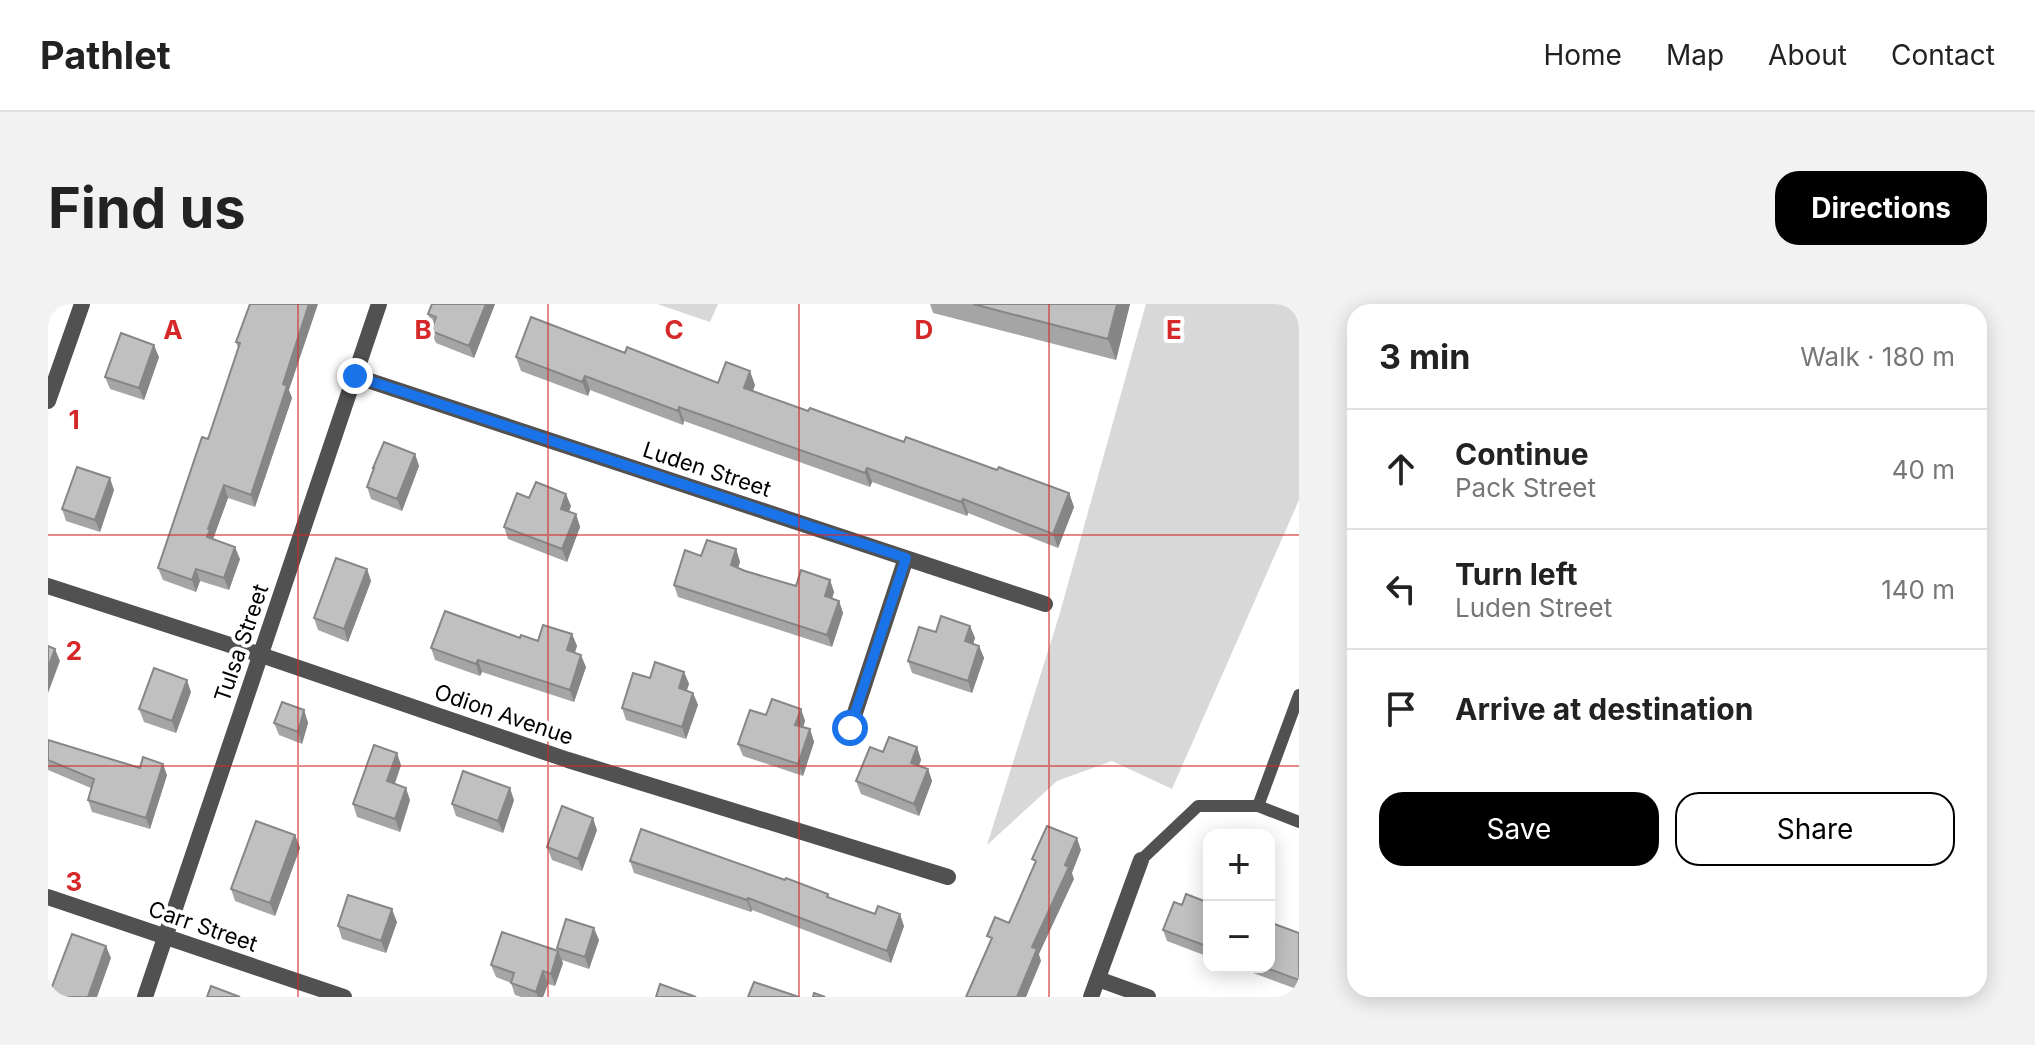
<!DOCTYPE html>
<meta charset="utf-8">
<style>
:root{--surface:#fff;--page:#f2f2f2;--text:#222;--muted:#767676;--line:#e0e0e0;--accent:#000}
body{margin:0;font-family:Inter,sans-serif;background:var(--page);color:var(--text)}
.controls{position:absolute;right:24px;bottom:24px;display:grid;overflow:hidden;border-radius:16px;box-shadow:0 4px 20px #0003}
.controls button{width:72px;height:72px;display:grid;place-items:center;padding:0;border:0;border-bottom:2px solid var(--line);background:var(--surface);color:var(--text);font:40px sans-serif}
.stop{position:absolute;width:24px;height:24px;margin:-18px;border:6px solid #1a73e8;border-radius:50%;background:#fff}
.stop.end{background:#1a73e8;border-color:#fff;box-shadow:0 2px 8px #0008}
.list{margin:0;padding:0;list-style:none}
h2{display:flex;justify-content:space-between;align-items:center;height:104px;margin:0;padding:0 32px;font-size:34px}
h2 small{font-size:26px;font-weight:400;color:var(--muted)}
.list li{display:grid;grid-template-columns:52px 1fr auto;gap:24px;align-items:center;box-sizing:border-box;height:120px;padding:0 32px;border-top:2px solid var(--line)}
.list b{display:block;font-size:30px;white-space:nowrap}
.list p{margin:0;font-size:26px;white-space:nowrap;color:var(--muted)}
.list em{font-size:26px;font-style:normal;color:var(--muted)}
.actions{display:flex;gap:16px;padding:24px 32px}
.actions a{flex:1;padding:18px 0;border:2px solid var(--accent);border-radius:24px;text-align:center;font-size:28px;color:var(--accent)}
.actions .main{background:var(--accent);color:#fff}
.icon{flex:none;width:44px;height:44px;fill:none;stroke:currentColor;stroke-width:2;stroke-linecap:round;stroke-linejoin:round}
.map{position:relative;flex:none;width:1251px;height:693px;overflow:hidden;border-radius:24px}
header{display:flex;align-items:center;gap:48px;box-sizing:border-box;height:112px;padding:0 40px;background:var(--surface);border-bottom:2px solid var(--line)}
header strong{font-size:38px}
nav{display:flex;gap:44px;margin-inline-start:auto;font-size:28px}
.intro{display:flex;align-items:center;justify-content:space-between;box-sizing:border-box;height:192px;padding:0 48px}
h1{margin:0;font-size:56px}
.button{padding:20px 36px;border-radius:24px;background:var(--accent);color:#fff;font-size:28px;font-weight:700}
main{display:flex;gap:48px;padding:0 48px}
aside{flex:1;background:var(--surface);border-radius:24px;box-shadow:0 4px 20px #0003}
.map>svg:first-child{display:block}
.green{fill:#d8d8d8}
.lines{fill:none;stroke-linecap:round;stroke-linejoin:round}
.lane{stroke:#515151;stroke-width:12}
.street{stroke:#515151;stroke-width:16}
.wall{fill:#a5a5a5}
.shaded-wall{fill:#868686}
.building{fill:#c0c0c0;stroke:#868686;stroke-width:2}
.route{stroke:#1a73e8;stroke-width:10}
.grid{fill:none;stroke:#d62828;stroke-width:2;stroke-opacity:0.55}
.labels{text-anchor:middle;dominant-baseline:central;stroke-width:8;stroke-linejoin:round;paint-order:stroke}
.street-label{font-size:22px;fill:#000;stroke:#fff}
.grid-label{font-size:26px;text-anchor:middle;font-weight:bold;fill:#d62828;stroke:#fff;stroke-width:8;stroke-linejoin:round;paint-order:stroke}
</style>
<header>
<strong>Pathlet</strong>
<nav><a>Home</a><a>Map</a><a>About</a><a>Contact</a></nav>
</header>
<div class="intro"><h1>Find us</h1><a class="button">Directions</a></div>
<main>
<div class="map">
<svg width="1251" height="693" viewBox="0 0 1251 693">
<rect width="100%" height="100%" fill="#fff"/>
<path class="green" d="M609 0H670L662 18Z
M1098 0H1251V196L1124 485 1064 457 1009 477 939 541 1011 312Z"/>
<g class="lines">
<path class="lane" d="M1210 502 1251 391
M1093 556 1150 502H1210L1251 518"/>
<path class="street" d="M307 72 997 300
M0 97 34 0
M0 282 213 351 520 456 900 573
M802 424 858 254
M0 593 296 693
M1050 675 1100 693
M97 693 331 0
M1043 693 1093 556"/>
</g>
<path class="wall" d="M202 0 244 94 207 203 180 194 165 235 192 255 181 286 152 277 148 288 115 276 110 264 160 135 190 44 188 38Z
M447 0 426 54 388 39 383 27 384 22 380 10Z
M882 0H1082L1068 56 885 9Z
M577 49 670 79 707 81 705 87 760 107 1021 189 1026 203 1010 244 920 209 919 212 824 178 822 183 636 117 635 121 542 86 540 92 473 67 468 53Z
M111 53 96 96 62 85 57 73Z
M367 150 371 162 354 207 323 195 319 183 326 166 325 164Z
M66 186 52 228 18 217 14 205Z
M481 194 523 202 521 208 528 210 532 223 519 258 460 235 456 223Z
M688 245 692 258 690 264 748 282 782 276 786 288 784 295 791 297 795 309 784 343 630 293 626 281 653 252Z
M319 265 323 277 300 338 270 326 266 314Z
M922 322 927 334 925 340 931 342 936 354 924 389 864 369 860 357 888 328Z
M524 330 529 342 527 349 538 363 526 398 434 368 432 372 387 356 383 344 472 334 490 337Z
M636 368 641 380 639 386 645 389 650 401 638 435 578 416 574 404 602 374Z
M143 388 128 429 96 418 91 405Z
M753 405 757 417 755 423 762 425 766 438 755 472 695 452 690 440 718 411Z
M256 406 260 419 254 440 231 431 226 419Z
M0 436 119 471 102 525 44 508 40 496 43 484 0 466Z
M869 443 873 456 871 462 880 465 884 477 871 512 813 490 808 477 835 448Z
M353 461 347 480 362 496 352 528 309 513 305 500Z
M466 496 455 529 408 512 404 500Z
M549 526 534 567 504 556 499 543Z
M247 531 252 544 227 612 187 597 183 585Z
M582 557 737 576 780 590 782 594 856 622 843 659 704 606 703 608 586 569Z
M1161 599V653L1119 637 1115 626 1134 601Z
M349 618 338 649 294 635 290 622Z
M1251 629V686L1189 663H1221Z
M551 636 541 665 514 656 515 659 507 682 500 680 495 693H473L467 691 463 679 448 673 443 661 510 647 509 644Z"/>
<path class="shaded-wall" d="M261 0H270L241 86 244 94 207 203 203 191 235 80Z
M438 0H447L426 54 421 42Z
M1069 0H1082L1068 56 1060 35Z
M106 41 111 53 96 96 91 84Z
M702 67 707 81 701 97 696 84Z
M537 72 542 86 540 92 534 78Z
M631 103 636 117 635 121 630 107Z
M367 150 371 162 354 207 349 195Z
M819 164 824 178 822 183 817 169Z
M62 174 66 186 52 228 47 216Z
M176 181 180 194 165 235 159 233 160 225Z
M1021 189 1026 203 1010 244 1005 230Z
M518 190 523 202 517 217 513 205Z
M915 195 920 209 919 212 913 198Z
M528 210 532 223 519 258 514 245Z
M187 243 192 255 181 286 176 274Z
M688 245 692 258 687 273 683 261Z
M148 265 152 277 148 288 144 276Z
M319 265 323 277 300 338 296 325Z
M782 276 786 288 781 304 777 292Z
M791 297 795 309 784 343 779 331Z
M922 322 927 334 922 350 917 337Z
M524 330 529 342 523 358 519 346Z
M931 342 936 354 924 389 920 377Z
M7 345 12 357 0 389V364Z
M533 351 538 363 526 398 522 386Z
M430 356 434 368 432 372 428 360Z
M636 368 641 380 635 396 631 384Z
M139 376 143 388 128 429 124 417Z
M645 389 650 401 638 435 634 423Z
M753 405 757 417 752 433 747 421Z
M256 406 260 419 254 440 250 428Z
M762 425 766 438 755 472 750 460Z
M869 443 873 456 867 471 863 459Z
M349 449 353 461 343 489 339 477Z
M115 460 119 471 102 525 98 514Z
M880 465 884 477 871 512 866 500Z
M358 484 362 496 352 528 347 515Z
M462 484 466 496 455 529 450 517Z
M545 514 549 526 534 567 530 555Z
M247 531 252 544 227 612 222 599Z
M1029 534 1033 546 1024 569 1026 575 991 650 993 657 978 693H969L984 643Z
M700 594 704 606 703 608 699 596Z
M344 605 349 618 338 649 333 637Z
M852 610 856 622 843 659 839 647Z
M546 624 551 636 541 665 537 653Z
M58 642 63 654 49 693H40Z
M510 647 515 659 507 682 503 670Z
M495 667 500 680 495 693H490L488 688Z"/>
<path class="building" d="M202 0H261L235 80 239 82 203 191 176 181 160 225 162 226 159 233 187 243 176 274 148 265 144 276 110 264 154 133 160 135 192 39 188 38Z
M384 0H438L421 42 383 27 388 13 380 10Z
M925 0H1069L1060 35Z
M483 13 577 49 579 43 670 79 678 58 702 67 696 84 760 107 762 104 856 138 858 133 949 166 951 163 958 166 1021 189 1005 230 915 195 913 198 819 164 817 169 631 103 630 107 537 72 534 78 468 53Z
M73 29 106 41 91 84 57 73Z
M336 138 367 150 349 195 319 183 326 164H325Z
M29 163 62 174 47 216 14 205Z
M488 178 518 190 513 205 528 210 514 245 456 223 469 189 481 194Z
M659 236 688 245 683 261 697 267 748 282 753 266 782 276 777 292 791 297 779 331 626 281 637 246 653 252Z
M288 254 319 265 296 325 266 314Z
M397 307 472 334 473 331 490 337 495 321 524 330 519 346 533 351 522 386 430 356 428 360 383 344Z
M893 312 922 322 917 337 931 342 920 377 860 357 871 323 888 328Z
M0 342 7 345 0 364Z
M607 358 636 368 631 384 645 389 634 423 574 404 585 369 602 374Z
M106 364 139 376 124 417 91 405Z
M724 395 753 405 747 421 762 425 750 460 690 440 702 406 718 411Z
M234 398 256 406 250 428 226 419Z
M841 433 869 443 863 459 880 465 866 500 808 477 822 443 835 448Z
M0 436 92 464 95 453 115 460 98 514 40 496 46 475 0 456Z
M326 441 349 449 339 477 358 484 347 515 305 500Z
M415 467 462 484 450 517 404 500Z
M514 502 545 514 530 555 499 543Z
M208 517 247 531 222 599 183 585Z
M999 522 1029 534 1017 561 1021 563 984 643 989 645 969 693H918L944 634 939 632 947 613 961 619 988 557 984 555Z
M593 525 737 576 738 574 780 590 779 593 827 610 830 602 852 610 839 647 700 594 699 596 582 557Z
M1138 590 1161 599V643L1115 626 1126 598 1134 601Z
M300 591 344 605 333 637 290 622Z
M518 615 546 624 537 653 509 644Z
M1221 618 1251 629V676L1216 663H1221Z
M454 628 510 647 503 670 495 667 488 688 463 679 466 669 443 661Z
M24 630 58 642 40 693H0Z
M706 678 751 693H700Z
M612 680 648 693H608Z
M163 682 192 693H159Z
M766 689 777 693H765Z"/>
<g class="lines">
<path class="route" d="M307 72 858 254 802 424"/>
</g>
<path class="grid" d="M250 0V693M500 0V693M751 0V693M1001 0V693M0 231H1251M0 462H1251"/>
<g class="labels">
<g class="street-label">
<text transform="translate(659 165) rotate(18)">Luden Street</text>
<text transform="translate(193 339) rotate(-71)">Tulsa Street</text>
<text transform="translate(456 410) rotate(19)">Odion Avenue</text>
<text transform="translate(155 622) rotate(19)">Carr Street</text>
</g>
</g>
<g class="grid-label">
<text x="125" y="35">A</text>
<text x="375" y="35">B</text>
<text x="626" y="35">C</text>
<text x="876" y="35">D</text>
<text x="1126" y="35">E</text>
<text x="26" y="125">1</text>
<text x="26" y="356">2</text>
<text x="26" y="587">3</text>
</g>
</svg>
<div class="controls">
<button>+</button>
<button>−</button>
</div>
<div class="stop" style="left:802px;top:424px"></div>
<div class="stop end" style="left:307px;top:72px"></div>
</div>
<aside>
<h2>3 min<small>Walk · 180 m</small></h2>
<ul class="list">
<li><svg class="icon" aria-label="ahead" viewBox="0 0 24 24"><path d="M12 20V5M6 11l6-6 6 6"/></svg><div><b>Continue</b><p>Pack Street</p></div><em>40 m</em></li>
<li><svg class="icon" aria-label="left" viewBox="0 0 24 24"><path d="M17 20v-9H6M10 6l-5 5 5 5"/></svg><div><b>Turn left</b><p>Luden Street</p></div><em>140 m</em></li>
<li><svg class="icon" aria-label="arrive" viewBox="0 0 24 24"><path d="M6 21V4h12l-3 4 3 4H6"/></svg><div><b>Arrive at destination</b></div></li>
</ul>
<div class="actions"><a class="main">Save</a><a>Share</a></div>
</aside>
</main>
